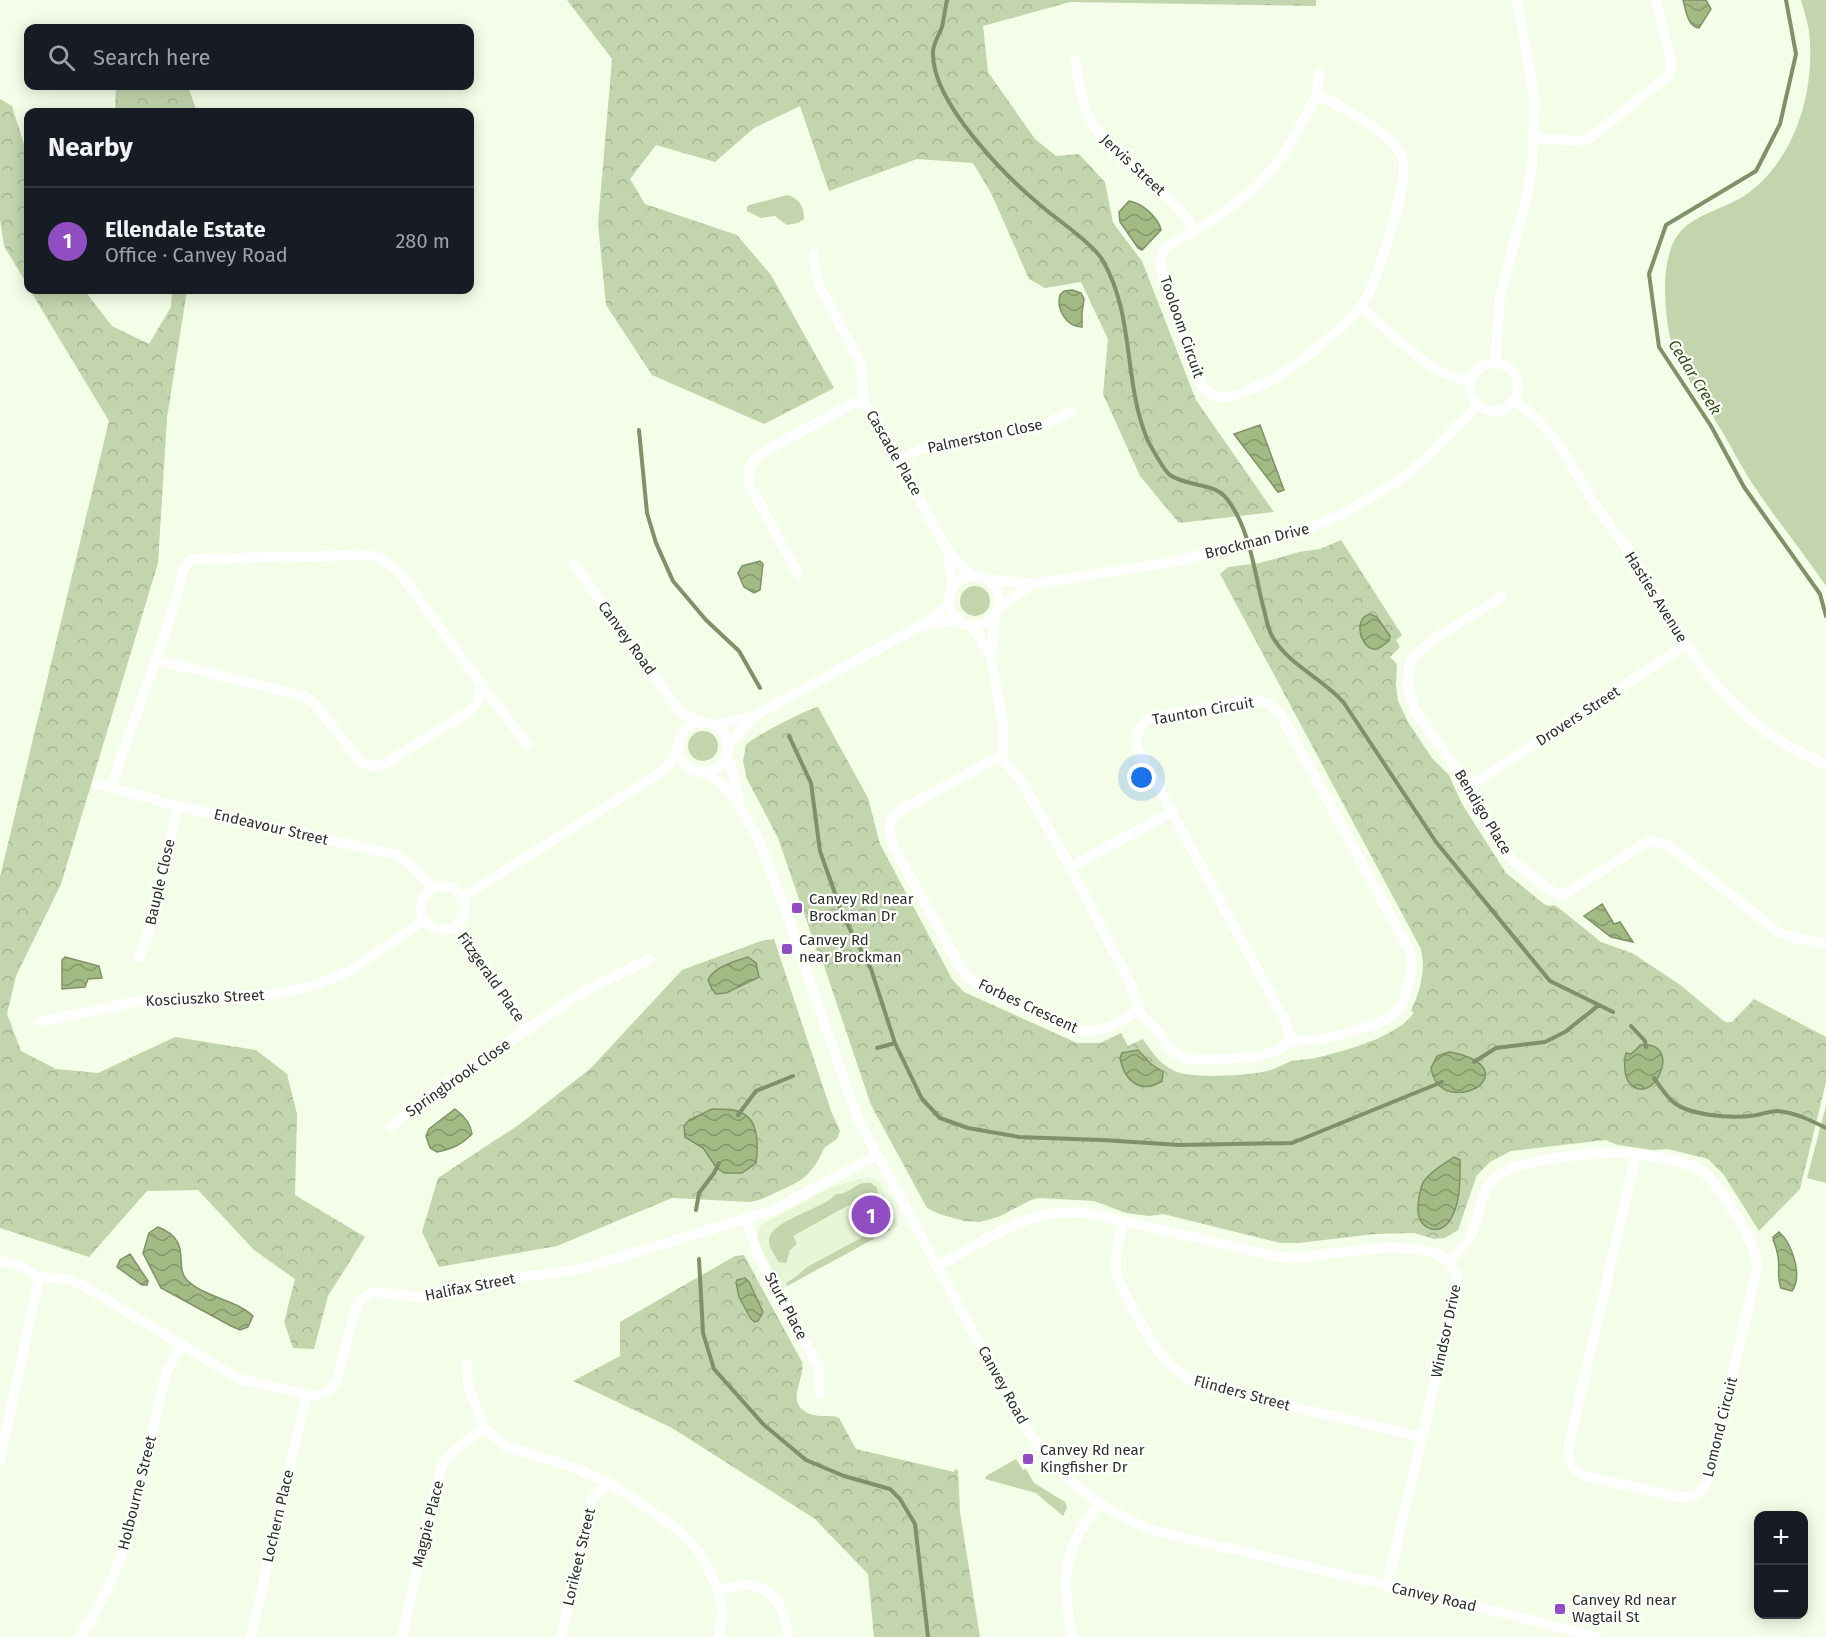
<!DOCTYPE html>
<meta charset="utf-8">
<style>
:root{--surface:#171b24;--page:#20242c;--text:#f1f3f6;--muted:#9ea1a6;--line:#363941;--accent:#914ec3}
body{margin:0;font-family:"Fira Sans",sans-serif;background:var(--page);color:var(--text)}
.controls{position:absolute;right:18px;bottom:18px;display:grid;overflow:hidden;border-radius:12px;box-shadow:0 3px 15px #0003}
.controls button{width:54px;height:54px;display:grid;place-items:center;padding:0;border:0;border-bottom:2px solid var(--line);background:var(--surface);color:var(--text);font:30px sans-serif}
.you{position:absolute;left:1142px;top:778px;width:21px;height:21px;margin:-15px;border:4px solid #fff;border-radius:50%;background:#1a73e8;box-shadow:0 0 0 9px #1a73e833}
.badge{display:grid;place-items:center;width:39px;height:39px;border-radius:50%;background:var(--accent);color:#fff;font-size:20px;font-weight:700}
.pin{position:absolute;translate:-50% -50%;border:3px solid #fff;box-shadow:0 2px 6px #0006}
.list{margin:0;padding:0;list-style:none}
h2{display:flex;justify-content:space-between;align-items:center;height:78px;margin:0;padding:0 24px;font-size:26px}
h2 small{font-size:20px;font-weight:400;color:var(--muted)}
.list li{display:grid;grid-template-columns:39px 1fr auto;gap:18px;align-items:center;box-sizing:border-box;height:108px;padding:0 24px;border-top:2px solid var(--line)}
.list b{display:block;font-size:22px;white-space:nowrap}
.list p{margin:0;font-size:20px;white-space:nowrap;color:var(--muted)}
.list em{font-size:20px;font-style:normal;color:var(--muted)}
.icon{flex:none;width:33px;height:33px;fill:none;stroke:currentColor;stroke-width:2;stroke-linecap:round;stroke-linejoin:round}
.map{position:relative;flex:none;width:1826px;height:1637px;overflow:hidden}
.search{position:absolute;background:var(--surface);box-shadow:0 3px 15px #0003;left:24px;top:24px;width:450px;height:66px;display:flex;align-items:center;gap:15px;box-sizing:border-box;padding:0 21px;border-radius:12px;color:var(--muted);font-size:22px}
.panel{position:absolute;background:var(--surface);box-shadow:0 3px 15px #0003;left:24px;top:108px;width:450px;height:186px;border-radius:12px}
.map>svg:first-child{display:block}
.built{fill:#e8f6d8}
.forest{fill:url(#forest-crowns)}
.green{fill:#c2d5ad}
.water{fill:url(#water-waves);stroke:#7f9168;stroke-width:1.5}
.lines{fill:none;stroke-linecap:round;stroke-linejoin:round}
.stream{stroke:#7f9168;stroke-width:4}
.minor{stroke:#fff;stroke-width:10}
.poi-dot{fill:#914ec3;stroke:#fff;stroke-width:2}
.labels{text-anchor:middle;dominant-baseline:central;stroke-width:4.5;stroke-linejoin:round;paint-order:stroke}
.street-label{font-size:15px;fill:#2c3027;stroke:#fff}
.poi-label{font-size:15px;fill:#2c3027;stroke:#fff;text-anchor:start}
.water-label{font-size:16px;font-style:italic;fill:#374d12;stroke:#fff}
</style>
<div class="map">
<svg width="1826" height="1637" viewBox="0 0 1826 1637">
<defs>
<pattern id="forest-crowns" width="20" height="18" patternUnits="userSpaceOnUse" patternTransform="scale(1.5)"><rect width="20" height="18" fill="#c2d5ad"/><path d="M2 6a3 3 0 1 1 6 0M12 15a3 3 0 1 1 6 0" fill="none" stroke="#a7b795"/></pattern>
<pattern id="water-waves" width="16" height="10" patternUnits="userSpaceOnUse" patternTransform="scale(1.5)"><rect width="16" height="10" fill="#a2bb84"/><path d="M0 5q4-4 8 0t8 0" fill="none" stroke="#84986c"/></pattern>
</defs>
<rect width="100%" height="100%" fill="#f3fde7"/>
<path class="built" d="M867 1177 874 1179 881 1184 884 1190 885 1200 899 1225 782 1289 761 1248 757 1235 761 1225 832 1187Z"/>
<path class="forest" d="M567 0H1316V6L1070 2 983 26 988 72 1035 139 1056 156 1079 154 1105 182 1113 223 1142 261 1196 400 1274 512 1179 523 1140 476 1103 394 1108 339 1081 282 1045 288 1029 279 991 193 973 163 917 159 829 191 800 106 754 128 715 162 656 145 630 179 645 204 737 235 771 275 834 388 764 424 652 375 606 305 598 224 612 59Z
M116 86H188L197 112H118L115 107Z
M0 99 12 106 28 157V286L4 246 0 219Z
M30 290H84L112 326 149 344 171 307 172 290H187L167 418 158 563 61 884 16 976 7 1014 21 1051 56 1069 98 1073 175 1037 256 1050 287 1074 297 1114 295 1195 365 1237 328 1296 314 1349 293 1348 284 1322 295 1279 254 1250 198 1190 147 1191 89 1257 0 1228V877L109 421Z
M1341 540 1402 635 1396 640 1400 647 1390 657 1397 664 1396 686 1398 701 1408 722 1432 758 1449 775 1462 804 1506 873 1544 904 1549 906 1554 905 1559 908 1601 942 1632 953 1679 984 1725 1022H1732L1754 999 1826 1037V1082L1800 1189 1759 1231 1724 1175 1708 1159 1668 1149 1652 1150 1618 1145 1605 1140 1511 1151 1490 1162 1477 1175 1458 1230 1445 1238 1434 1239 1414 1233 1374 1234 1299 1243H1280L1163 1214 1149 1216 1126 1213 1094 1201 1039 1198 1031 1200 998 1217 980 1222 964 1221 939 1214 927 1208 871 1105 819 951H817L778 838 747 779 743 761 746 745C755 736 805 710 818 707L868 798 880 844 952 979 964 992 1077 1043H1100L1121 1033 1128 1046 1143 1039C1152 1053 1163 1068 1180 1073 1199 1078 1246 1076 1267 1071 1276 1069 1283 1064 1292 1061 1300 1059 1308 1060 1315 1058 1345 1051 1395 1038 1414 1013L1411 1011C1420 990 1426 972 1421 949L1220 574 1228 567 1260 563 1299 552 1320 549Z
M774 939 831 1111 840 1131 837 1139 825 1147 816 1164 806 1176 794 1184 762 1199 751 1202 672 1198 557 1246 439 1267 422 1232 438 1178 520 1124 591 1068 682 970 761 941Z
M744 1255 802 1362C806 1379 783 1403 810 1414 820 1418 830 1414 839 1418L856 1449 954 1472 955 1469 958 1470 960 1512 980 1637H874L868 1574 815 1519 672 1428 573 1381 620 1356V1322L735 1256Z"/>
<path class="green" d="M1801 0H1826V586C1802 551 1775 518 1752 483 1740 465 1731 446 1720 428 1704 402 1679 370 1671 341 1664 313 1659 254 1681 231 1697 214 1725 208 1744 196 1795 162 1816 90 1809 31 1807 21 1804 10 1801 0Z
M788 195C800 199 804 207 804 219L798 223 787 225 775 216 761 218 747 211V207L749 205Z
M960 601a15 15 0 1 1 30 0a15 15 0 1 1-30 0Z
M688 746a15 15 0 1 1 30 0a15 15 0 1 1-30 0Z
M1826 1106V1183L1807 1178Z
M864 1183H871L877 1188 879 1206 885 1217 882 1219 870 1197 857 1204 860 1211 854 1214 849 1205 793 1236 797 1244 790 1250 786 1263 778 1262C776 1255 769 1249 769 1241 769 1220 825 1209 836 1194 848 1195 853 1185 864 1183Z
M887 1224 890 1230 787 1286 786 1283 797 1276 807 1267Z
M1016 1459 1023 1470 1026 1469 1034 1483 1065 1502 1067 1507 1063 1516 1036 1493 985 1479 986 1476Z"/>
<path class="water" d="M1683 0H1706L1711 9 1699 28C1687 26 1686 10 1683 0Z
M1129 201C1142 203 1158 217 1161 230L1142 250 1138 248 1120 222 1119 212Z
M1072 290 1081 293 1084 299 1082 313V327C1067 327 1056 310 1060 295L1064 291Z
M1260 425 1284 490 1278 492 1234 434Z
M760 561 763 564 760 590 754 593 744 587 738 573 742 566Z
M1370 614 1377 617 1390 636 1389 641C1386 643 1380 648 1377 649 1362 652 1351 619 1370 614Z
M1602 904 1614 924 1620 922 1633 942 1611 937 1584 916Z
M65 957 99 966 102 978 88 979 85 987 62 989V960Z
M748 957 756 963 759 977 726 993 716 994 712 989 708 980C714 967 735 961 748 957Z
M1641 1045C1686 1041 1651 1113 1628 1081 1624 1074 1624 1060 1626 1053L1631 1054Z
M1138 1050 1151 1064 1163 1072 1162 1081C1140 1095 1124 1080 1120 1058L1122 1053Z
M1449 1052C1462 1053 1498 1065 1481 1084 1478 1088 1473 1089 1469 1091 1449 1096 1434 1088 1431 1068L1437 1056Z
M455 1109C463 1115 471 1124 472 1134 461 1145 452 1149 437 1152L430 1148 426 1136 429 1129Z
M712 1109C722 1110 736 1108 744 1114 759 1123 758 1148 756 1163L742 1173H724L716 1167 703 1148 685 1137 684 1126 689 1120Z
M1454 1157 1460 1160C1460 1180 1461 1206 1448 1223 1438 1234 1424 1230 1419 1217 1417 1211 1418 1204 1419 1198 1420 1192 1421 1185 1424 1181 1431 1171 1444 1164 1454 1157Z
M158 1227C194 1241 173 1266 187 1280 205 1298 235 1299 253 1316L248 1327 240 1330 231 1326 161 1288 143 1253 149 1233Z
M1779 1232C1792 1243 1803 1276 1792 1291L1781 1288C1776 1276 1781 1264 1777 1252 1776 1245 1773 1243 1773 1237Z
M130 1254 148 1281 147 1285H142L117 1267 120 1260Z
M745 1278 749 1282 763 1312 758 1321 755 1322 751 1319 739 1297 736 1282 737 1280Z"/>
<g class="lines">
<path class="stream" d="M947 0C945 9 944 18 942 27 939 35 933 44 933 52 931 103 1009 180 1046 210 1061 222 1095 246 1103 261 1135 316 1123 383 1148 441 1152 448 1164 471 1170 475 1187 487 1214 482 1227 499 1250 529 1254 570 1263 606 1266 615 1267 628 1272 636 1289 666 1323 678 1344 703L1436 842 1550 981 1599 1005
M1786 0 1796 54 1780 124 1756 171 1666 225 1649 274 1659 347 1711 426 1744 487 1820 594 1826 616
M639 430 647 513 656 543 673 581 706 620 739 651 760 688
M789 736 811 783 820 851 843 916 871 969 895 1043
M1631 1026 1645 1041 1646 1047
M877 1048 895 1043 922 1099 940 1118 968 1128 1019 1137 1102 1140 1180 1145 1292 1143 1442 1082
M1474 1062 1496 1048 1545 1042 1565 1032 1599 1005 1613 1012
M1654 1078C1659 1085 1665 1094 1671 1100 1687 1116 1730 1118 1751 1116 1760 1115 1769 1111 1778 1111 1796 1113 1810 1120 1826 1128
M738 1115 756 1091 793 1076
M696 1210 699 1193 714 1173 719 1163
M699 1259 703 1333 714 1369 763 1424 806 1460 844 1476 890 1489 900 1499 915 1524 928 1637"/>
<path class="minor" d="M1075 59C1079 81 1081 103 1092 122 1115 167 1169 185 1194 230
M1316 96C1338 103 1397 136 1403 159 1409 183 1377 281 1363 304 1353 320 1301 362 1283 373 1271 381 1234 399 1219 397 1212 396 1205 390 1201 384L1164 281 1160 259 1165 248 1216 218 1256 187 1284 154 1298 130 1316 96 1319 74
M1533 138 1581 141 1588 139 1667 77 1671 67 1670 58 1656 0
M814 254 815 269 820 287 861 364 864 404 872 412 947 550 971 576
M1362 305C1372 320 1426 365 1442 372 1451 376 1461 378 1470 381
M1470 387a24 24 0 1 1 48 0a24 24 0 1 1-48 0Z
M1495 363 1500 297 1528 191 1532 167 1535 101 1517 0
M1514 401C1555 428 1568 460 1592 500 1605 520 1621 539 1634 559 1686 644 1727 727 1826 764
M899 459 924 448 1037 428 1071 412
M948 550 952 589
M574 564 680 712 700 722
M798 574 750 486C746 471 751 460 763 452L852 404 858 403 864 404
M949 601a25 25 0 1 1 50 0a25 25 0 1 1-50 0Z
M987 579 1033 584 1166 563 1275 539 1312 527 1344 513 1400 480 1422 462 1477 406
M1502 597 1438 636 1412 658 1409 668 1408 687 1415 711 1451 761 1461 773 1470 786 1478 809 1507 853 1513 861 1553 892 1559 895 1565 894 1645 843 1654 841 1669 846 1778 932 1787 936 1826 944
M998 608 1033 584
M995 616 991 658 1003 725V757L1005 762 1022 782 1070 867 1130 983 1142 1016 1154 1026 1171 1050 1181 1056 1193 1060 1258 1057 1276 1051 1292 1041
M921 626 957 620
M972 626 991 657
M481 684 528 745
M1250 700 1268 703 1280 713 1409 950 1412 966 1410 978 1403 1002 1393 1015 1375 1025 1323 1039 1292 1041 1285 1021 1137 747C1135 733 1140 723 1153 717Z
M678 747a25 25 0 1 1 50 0a25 25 0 1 1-50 0Z
M715 725 754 716 918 627 949 605
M728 745 754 717
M727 754 740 800
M1003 757 987 763 898 812C887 822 888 834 894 847L962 970 969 978 984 989 1080 1031C1102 1033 1121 1022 1138 1010
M702 772 716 780 733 796 758 838 786 912 857 1117 1016 1412C1052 1471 1091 1507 1156 1531L1504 1613 1596 1637
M97 784 178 806 396 855 411 865 433 888
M1470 786 1686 645
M111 787 175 604 183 570 190 560 194 559 368 555C382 557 394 566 403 577L481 684 478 701 469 712 381 766 375 767 361 763 315 704 304 696 155 660
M1070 867 1172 812
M421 908a22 22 0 1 1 44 0a22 22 0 1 1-44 0Z
M463 897 666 769 679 747
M456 927 471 945 528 1030
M139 958 150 928 178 806
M40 1022 139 1001 250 998 296 990 321 983 350 971 424 920
M390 1127 440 1088 586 990 650 959
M746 1219 758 1255 818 1366 820 1394
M1124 1221 1275 1256C1286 1258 1297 1258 1308 1257 1343 1253 1469 1225 1456 1292L1387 1586
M0 1261 22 1266 38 1277 68 1279 82 1285 239 1379 313 1396 329 1391 336 1383 355 1310 359 1301 373 1292 421 1297 497 1280 572 1271 584 1268 774 1210 877 1155
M1449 1261C1456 1254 1464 1246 1470 1237 1483 1214 1475 1191 1502 1173 1521 1160 1593 1152 1618 1153 1637 1153 1687 1161 1702 1171 1717 1181 1748 1233 1754 1251 1756 1257 1757 1263 1757 1269L1708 1479C1703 1493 1692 1499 1678 1497L1585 1476C1571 1470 1567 1459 1569 1444L1636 1155
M938 1266C979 1245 1022 1212 1069 1212 1088 1212 1106 1217 1124 1221 1120 1236 1115 1251 1116 1267 1117 1281 1125 1293 1131 1305 1150 1340 1166 1374 1208 1387L1422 1437
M467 1363 468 1386 484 1428 505 1446 569 1466 609 1482 680 1531 699 1552 719 1590 722 1614 719 1637
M0 1460 39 1278
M719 1590C729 1588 739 1585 748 1585 775 1585 786 1615 788 1637
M80 1637 93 1616 109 1585 125 1547 133 1519 166 1372 182 1344
M251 1637 306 1396
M402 1637 433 1496 444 1462 456 1449 484 1428
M561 1637 592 1499 609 1482
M1072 1637C1062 1577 1061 1552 1099 1504"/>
</g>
<g class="poi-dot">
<rect x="791" y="902" width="12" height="12" rx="3"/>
<rect x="781" y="943" width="12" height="12" rx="3"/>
<rect x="1022" y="1453" width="12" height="12" rx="3"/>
<rect x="1554" y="1603" width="12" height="12" rx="3"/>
</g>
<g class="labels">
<g class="street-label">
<text transform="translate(1133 165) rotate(43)">Jervis Street</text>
<text transform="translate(1182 327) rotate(71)">Tooloom Circuit</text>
<text transform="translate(985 436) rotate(-12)">Palmerston Close</text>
<text transform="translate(894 453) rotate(60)">Cascade Place</text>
<text transform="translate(1257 541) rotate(-14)">Brockman Drive</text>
<text transform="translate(1656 597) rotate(58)">Hasties Avenue</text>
<text transform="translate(627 638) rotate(54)">Canvey Road</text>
<text transform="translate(1203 711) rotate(-10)">Taunton Circuit</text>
<text transform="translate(1578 716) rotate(-33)">Drovers Street</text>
<text transform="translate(1483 812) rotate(59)">Bendigo Place</text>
<text transform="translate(271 827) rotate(13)">Endeavour Street</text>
<text transform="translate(160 882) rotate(-77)">Bauple Close</text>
<text transform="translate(491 977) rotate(55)">Fitzgerald Place</text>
<text transform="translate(205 998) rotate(-3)">Kosciuszko Street</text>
<text transform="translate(1028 1006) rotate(25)">Forbes Crescent</text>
<text transform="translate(458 1078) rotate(-35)">Springbrook Close</text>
<text transform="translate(470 1287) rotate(-11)">Halifax Street</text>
<text transform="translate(786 1306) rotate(62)">Sturt Place</text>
<text transform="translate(1446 1331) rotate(-78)">Windsor Drive</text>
<text transform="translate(1003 1385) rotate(61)">Canvey Road</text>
<text transform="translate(1242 1393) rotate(15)">Flinders Street</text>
<text transform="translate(1720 1427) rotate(-76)">Lomond Circuit</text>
<text transform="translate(137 1493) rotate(-76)">Holbourne Street</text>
<text transform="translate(278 1516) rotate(-77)">Lochern Place</text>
<text transform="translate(428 1524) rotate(-76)">Magpie Place</text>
<text transform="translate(579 1557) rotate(-77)">Lorikeet Street</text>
<text transform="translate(1434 1597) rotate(13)">Canvey Road</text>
</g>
<g class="poi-label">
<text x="809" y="899">Canvey Rd near<tspan x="809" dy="17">Brockman Dr</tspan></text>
<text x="799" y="940">Canvey Rd<tspan x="799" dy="17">near Brockman</tspan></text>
<text x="1040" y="1450">Canvey Rd near<tspan x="1040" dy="17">Kingfisher Dr</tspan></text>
<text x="1572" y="1600">Canvey Rd near<tspan x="1572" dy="17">Wagtail St</tspan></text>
</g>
<g class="water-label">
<text transform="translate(1695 377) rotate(58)">Cedar Creek</text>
</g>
</g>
</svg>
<div class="controls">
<button>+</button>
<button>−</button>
</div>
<div class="you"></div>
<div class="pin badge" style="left:871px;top:1215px">1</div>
<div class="search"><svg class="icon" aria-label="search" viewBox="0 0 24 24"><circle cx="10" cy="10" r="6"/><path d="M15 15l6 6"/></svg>Search here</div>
<section class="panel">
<h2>Nearby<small></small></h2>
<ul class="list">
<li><span class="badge">1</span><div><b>Ellendale Estate</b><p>Office · Canvey Road</p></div><em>280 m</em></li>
</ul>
</section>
</div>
